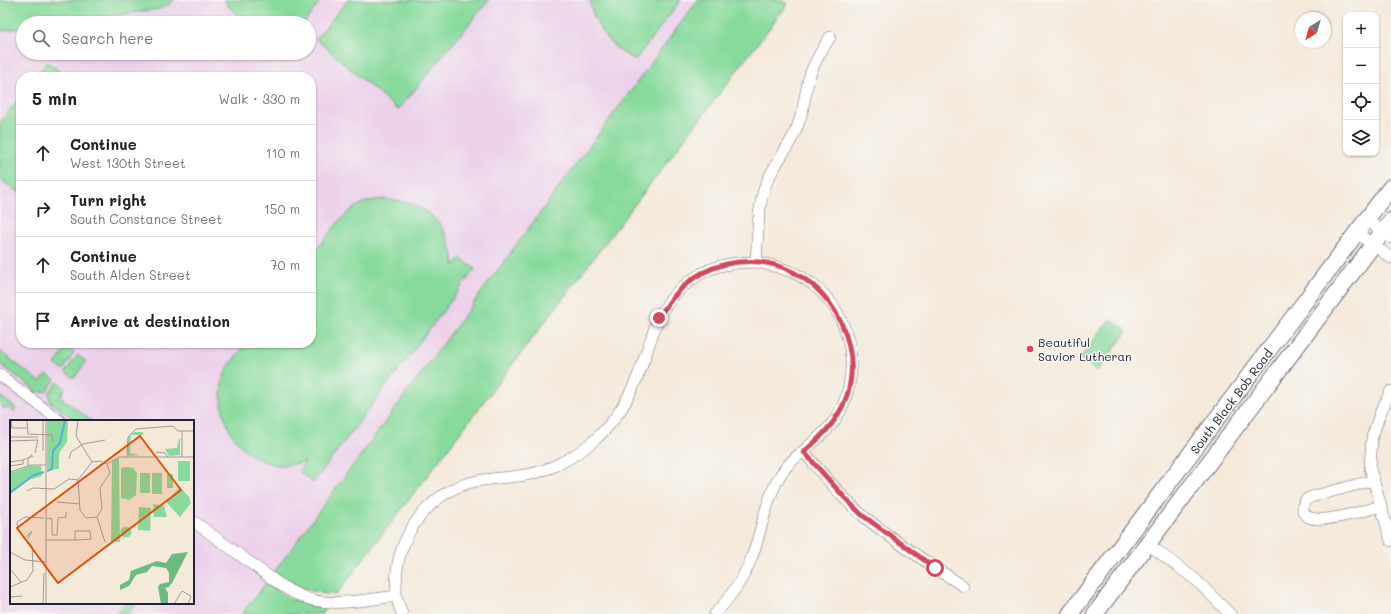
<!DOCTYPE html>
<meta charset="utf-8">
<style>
:root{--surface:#fff;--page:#f6f6f6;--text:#222;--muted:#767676;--line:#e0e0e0}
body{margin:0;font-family:Mali,sans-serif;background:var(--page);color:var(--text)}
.controls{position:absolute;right:12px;top:12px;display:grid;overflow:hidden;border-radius:8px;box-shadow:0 1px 3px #0004}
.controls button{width:36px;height:36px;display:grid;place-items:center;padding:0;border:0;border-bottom:1px solid var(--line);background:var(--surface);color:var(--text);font:20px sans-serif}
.compass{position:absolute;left:1295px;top:12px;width:36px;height:36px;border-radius:50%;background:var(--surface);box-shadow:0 1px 3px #0004;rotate:217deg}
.stop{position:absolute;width:12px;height:12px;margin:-9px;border:3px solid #d1495b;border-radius:50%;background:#fff}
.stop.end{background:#d1495b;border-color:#fff;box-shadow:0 1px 4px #0008}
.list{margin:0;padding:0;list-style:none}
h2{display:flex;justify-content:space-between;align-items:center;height:52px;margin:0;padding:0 16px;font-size:17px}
h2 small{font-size:13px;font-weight:400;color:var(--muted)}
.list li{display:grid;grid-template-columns:26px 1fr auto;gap:12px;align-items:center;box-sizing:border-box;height:56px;padding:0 16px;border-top:1px solid var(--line)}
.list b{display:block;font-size:15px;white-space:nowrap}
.list p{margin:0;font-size:13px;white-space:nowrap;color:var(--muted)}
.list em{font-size:13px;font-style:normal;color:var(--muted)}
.icon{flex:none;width:22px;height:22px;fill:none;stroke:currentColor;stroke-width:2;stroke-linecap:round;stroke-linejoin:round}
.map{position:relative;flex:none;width:1391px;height:614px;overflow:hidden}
.search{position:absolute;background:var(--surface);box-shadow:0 1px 3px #0004;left:16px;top:16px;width:300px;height:44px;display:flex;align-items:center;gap:10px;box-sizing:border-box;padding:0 14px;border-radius:22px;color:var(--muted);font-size:15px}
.panel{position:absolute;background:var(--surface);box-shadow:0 1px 3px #0004;left:16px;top:72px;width:300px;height:276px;border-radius:16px}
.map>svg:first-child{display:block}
.built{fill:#ecd1ea;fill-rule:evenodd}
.green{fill:#87da9b;stroke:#547e6b}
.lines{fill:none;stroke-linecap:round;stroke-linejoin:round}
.street-casing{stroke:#6c6873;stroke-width:12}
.secondary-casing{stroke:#6c6873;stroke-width:18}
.street{stroke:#fff;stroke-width:11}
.secondary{stroke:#fff;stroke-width:16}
.route{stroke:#d1495b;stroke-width:5}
.poi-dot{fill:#d1495b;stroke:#f6f6f2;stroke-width:1.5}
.labels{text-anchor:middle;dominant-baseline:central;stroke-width:3;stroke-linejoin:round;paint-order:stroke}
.poi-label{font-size:12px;fill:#22223b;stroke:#f6f6f2;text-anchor:start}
.street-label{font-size:12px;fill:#22223b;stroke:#f6f6f2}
.inset-river{fill:none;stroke:#57afd4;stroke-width:2}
.inset-road{fill:none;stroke:#a1999a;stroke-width:1}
.view{fill:#de560e;fill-opacity:0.15;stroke:#de560e;stroke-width:2}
.inset-edge{fill:none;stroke:#22223b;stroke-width:2}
</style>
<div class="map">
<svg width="1391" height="614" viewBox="0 0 1391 614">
<rect width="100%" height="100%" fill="#f6f6f2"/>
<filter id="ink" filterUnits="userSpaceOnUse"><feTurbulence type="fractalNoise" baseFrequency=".025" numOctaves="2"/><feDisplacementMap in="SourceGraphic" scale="8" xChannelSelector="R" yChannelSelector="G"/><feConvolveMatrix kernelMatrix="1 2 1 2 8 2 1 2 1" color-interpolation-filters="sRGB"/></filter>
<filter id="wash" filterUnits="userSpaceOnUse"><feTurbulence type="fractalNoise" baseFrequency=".012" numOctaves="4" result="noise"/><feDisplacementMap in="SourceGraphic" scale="16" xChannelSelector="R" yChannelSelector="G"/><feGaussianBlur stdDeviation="0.9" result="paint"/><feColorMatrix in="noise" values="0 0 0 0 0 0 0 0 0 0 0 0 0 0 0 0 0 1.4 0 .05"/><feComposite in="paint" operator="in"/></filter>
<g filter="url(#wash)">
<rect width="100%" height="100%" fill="#f5e9da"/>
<path class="built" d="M0 0H698L242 614H0ZM23 23H309V53H23ZM21 77H311V343H21ZM11 421H193V603H11Z"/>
<path class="green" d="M0 0H174L170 4 159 9 56 23H23V28L0 31Z
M225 0H321L304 23H247L227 5Z
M348 0H489L398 110 316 39Z
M590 0H681L635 60C628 56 620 52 614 46 602 34 592 17 590 0Z
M698 0H782L788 4 336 595C309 593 297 586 274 572Z
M47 62 67 77H35Z
M21 95V188L18 192 0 179V123Z
M381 199C427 200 448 222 455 266L460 258 475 269 313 483 299 471 305 462C294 464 280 467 269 463 234 453 215 413 223 379 227 366 238 354 246 343H311V257L339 221 352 209 365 202Z
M1110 319 1125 329 1126 333 1098 370H1096L1080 359Z
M66 349H69L74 353 63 370 55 364Z
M0 351 40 382 47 374 55 380 46 392 44 391 42 393 40 392 39 393 0 364Z
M78 355 85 361V363L75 377H72L65 372Z
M58 382 65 388 60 397 92 421H76L49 401 51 399 49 398 50 396 48 394Z
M0 396 16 408 14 412 7 407 5 409 0 405Z
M266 583 290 599 308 604 326 608 322 614H242Z
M124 603H136L128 614H122L118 611Z"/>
</g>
<g filter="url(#ink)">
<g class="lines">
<g class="street-casing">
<path id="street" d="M1367 220 1391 238
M1357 233 1391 258
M0 375 60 421
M1391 391 1381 411 1372 437 1370 468 1391 541
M804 452C822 473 841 497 862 515 894 541 929 564 963 586
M1374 480 1311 497C1307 499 1304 500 1303 506 1299 534 1368 509 1381 506
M193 521C211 534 229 547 248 561 271 578 295 600 325 602 348 604 372 599 396 596L402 614
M1148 544 1196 580 1230 614
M396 596C396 585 396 574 398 563 406 525 434 492 472 482 489 478 508 478 526 475 549 471 573 458 591 443 610 427 624 408 634 385 644 364 649 341 658 320 669 295 694 273 720 266 732 263 744 262 756 262 758 236 757 208 766 184 774 163 791 146 798 125 804 110 805 93 809 78 813 63 822 50 830 37
M715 614C728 600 741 583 749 564 761 537 763 508 777 481 789 456 819 443 835 420 863 378 854 315 812 284 796 271 776 266 756 262"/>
</g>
<g class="secondary-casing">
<path id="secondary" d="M1070 614 1391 187
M1095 614 1391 221"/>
</g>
<use href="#street" class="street"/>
<use href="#secondary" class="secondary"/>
</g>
</g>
<g class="lines" filter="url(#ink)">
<path class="route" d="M659 318C669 300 684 283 702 273 765 241 835 279 849 347 854 368 851 392 840 411 831 428 818 439 804 452L845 498 862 515 935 568"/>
</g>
<circle class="poi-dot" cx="1030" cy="349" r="4"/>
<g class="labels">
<g class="poi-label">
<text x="1038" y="342">Beautiful<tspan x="1038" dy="14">Savior Lutheran</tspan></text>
</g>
<g class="street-label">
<text transform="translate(1231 401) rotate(-53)">South Black Bob Road</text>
</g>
</g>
<g transform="translate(10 420)">
<rect width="184" height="184" fill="#f5e9da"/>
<path d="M37 0H58L57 22 49 33V49H37ZM124 12H133V15H121L120 33 130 35 118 36V18ZM169 19H170V35L159 36 155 29 167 28ZM109 38 110 122H101L102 40ZM168 41H180V61H168ZM20 46H31L32 56 22 59V57L0 73V53ZM117 47 123 48 127 53 126 75 119 80 111 78V48ZM130 53H140V73H130ZM142 53H152V74H142ZM157 54H163V68H157ZM170 67 179 77 181 83 170 97 156 82ZM143 84 154 86 157 97H144ZM129 87 141 88 140 111 128 110ZM110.5 112a5.5 5.5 0 1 1 11 0a5.5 5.5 0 1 1-11 0Z" fill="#87da9b"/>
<path d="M178 132 162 163 159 167 155 168 158 173V184H151L148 167 150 164 159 162V153L156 148 142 146 137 152 126 155 119 166 110 170V165L119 160 121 151 147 141 156 143 162 134Z" fill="#6dba83"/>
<path class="inset-river" d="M37 51 42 49 43 31 50 23 55 0M0 73 24 55 34 52"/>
<path class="inset-road" d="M1 0 2 8H17M17 0 18 14 42 15 43 22M33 0V31M68 0 66 16 82 42 68 60 70 90 76 98 87 97M172 11V37M0 17H28M0 21 28 20M146 32 155 33 158 37M25 33 28 20M117 37 118 17 126 9 163 6 168 11H184M59 39 61 32 73 24 95 20M0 42 13 40M82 42 90 41 97 44 109 37H184M0 46 13 44V40L23 36M18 46V39L22 34M0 52 21 45H36M17 71 23 68 44 69 59 59 68 60M47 82 70 84M36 98 42 99V115H47L48 98 56 97V92M16 117 22 111 18 119M36 120H69L81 119 80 111H65V120M95 122 87 97 92 89 90 68 100 53 97 44M0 132 15 140 36 142M0 149 11 162M0 167 17 160 23 151 22 126 8 110 7 102 15 97 34 98M0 177 12 176M33 184 34 153M36 184V0M164 184 172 171 181 176 178 184"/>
<path class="view" d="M130 16 171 70 48 163 7 108Z"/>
<rect width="184" height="184" class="inset-edge"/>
</g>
</svg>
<div class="controls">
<button>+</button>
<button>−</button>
<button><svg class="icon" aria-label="locate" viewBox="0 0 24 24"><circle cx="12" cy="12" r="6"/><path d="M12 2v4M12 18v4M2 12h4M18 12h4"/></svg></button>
<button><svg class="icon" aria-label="layers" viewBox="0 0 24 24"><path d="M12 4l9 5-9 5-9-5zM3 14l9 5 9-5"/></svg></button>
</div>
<svg class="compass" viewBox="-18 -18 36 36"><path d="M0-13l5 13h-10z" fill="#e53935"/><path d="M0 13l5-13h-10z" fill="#767676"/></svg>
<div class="stop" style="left:935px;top:568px"></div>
<div class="stop end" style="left:659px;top:318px"></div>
<div class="search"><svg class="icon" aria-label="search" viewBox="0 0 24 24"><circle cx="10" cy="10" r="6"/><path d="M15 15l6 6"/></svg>Search here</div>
<section class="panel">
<h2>5 min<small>Walk · 330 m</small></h2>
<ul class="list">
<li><svg class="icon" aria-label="ahead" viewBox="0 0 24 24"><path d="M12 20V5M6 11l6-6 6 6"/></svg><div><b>Continue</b><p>West 130th Street</p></div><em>110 m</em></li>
<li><svg class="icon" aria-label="right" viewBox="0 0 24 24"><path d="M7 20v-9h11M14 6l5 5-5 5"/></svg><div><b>Turn right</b><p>South Constance Street</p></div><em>150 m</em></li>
<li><svg class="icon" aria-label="ahead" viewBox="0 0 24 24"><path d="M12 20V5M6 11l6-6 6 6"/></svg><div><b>Continue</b><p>South Alden Street</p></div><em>70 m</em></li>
<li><svg class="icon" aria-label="arrive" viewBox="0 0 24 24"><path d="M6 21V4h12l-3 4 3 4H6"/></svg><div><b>Arrive at destination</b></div></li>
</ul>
</section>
</div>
